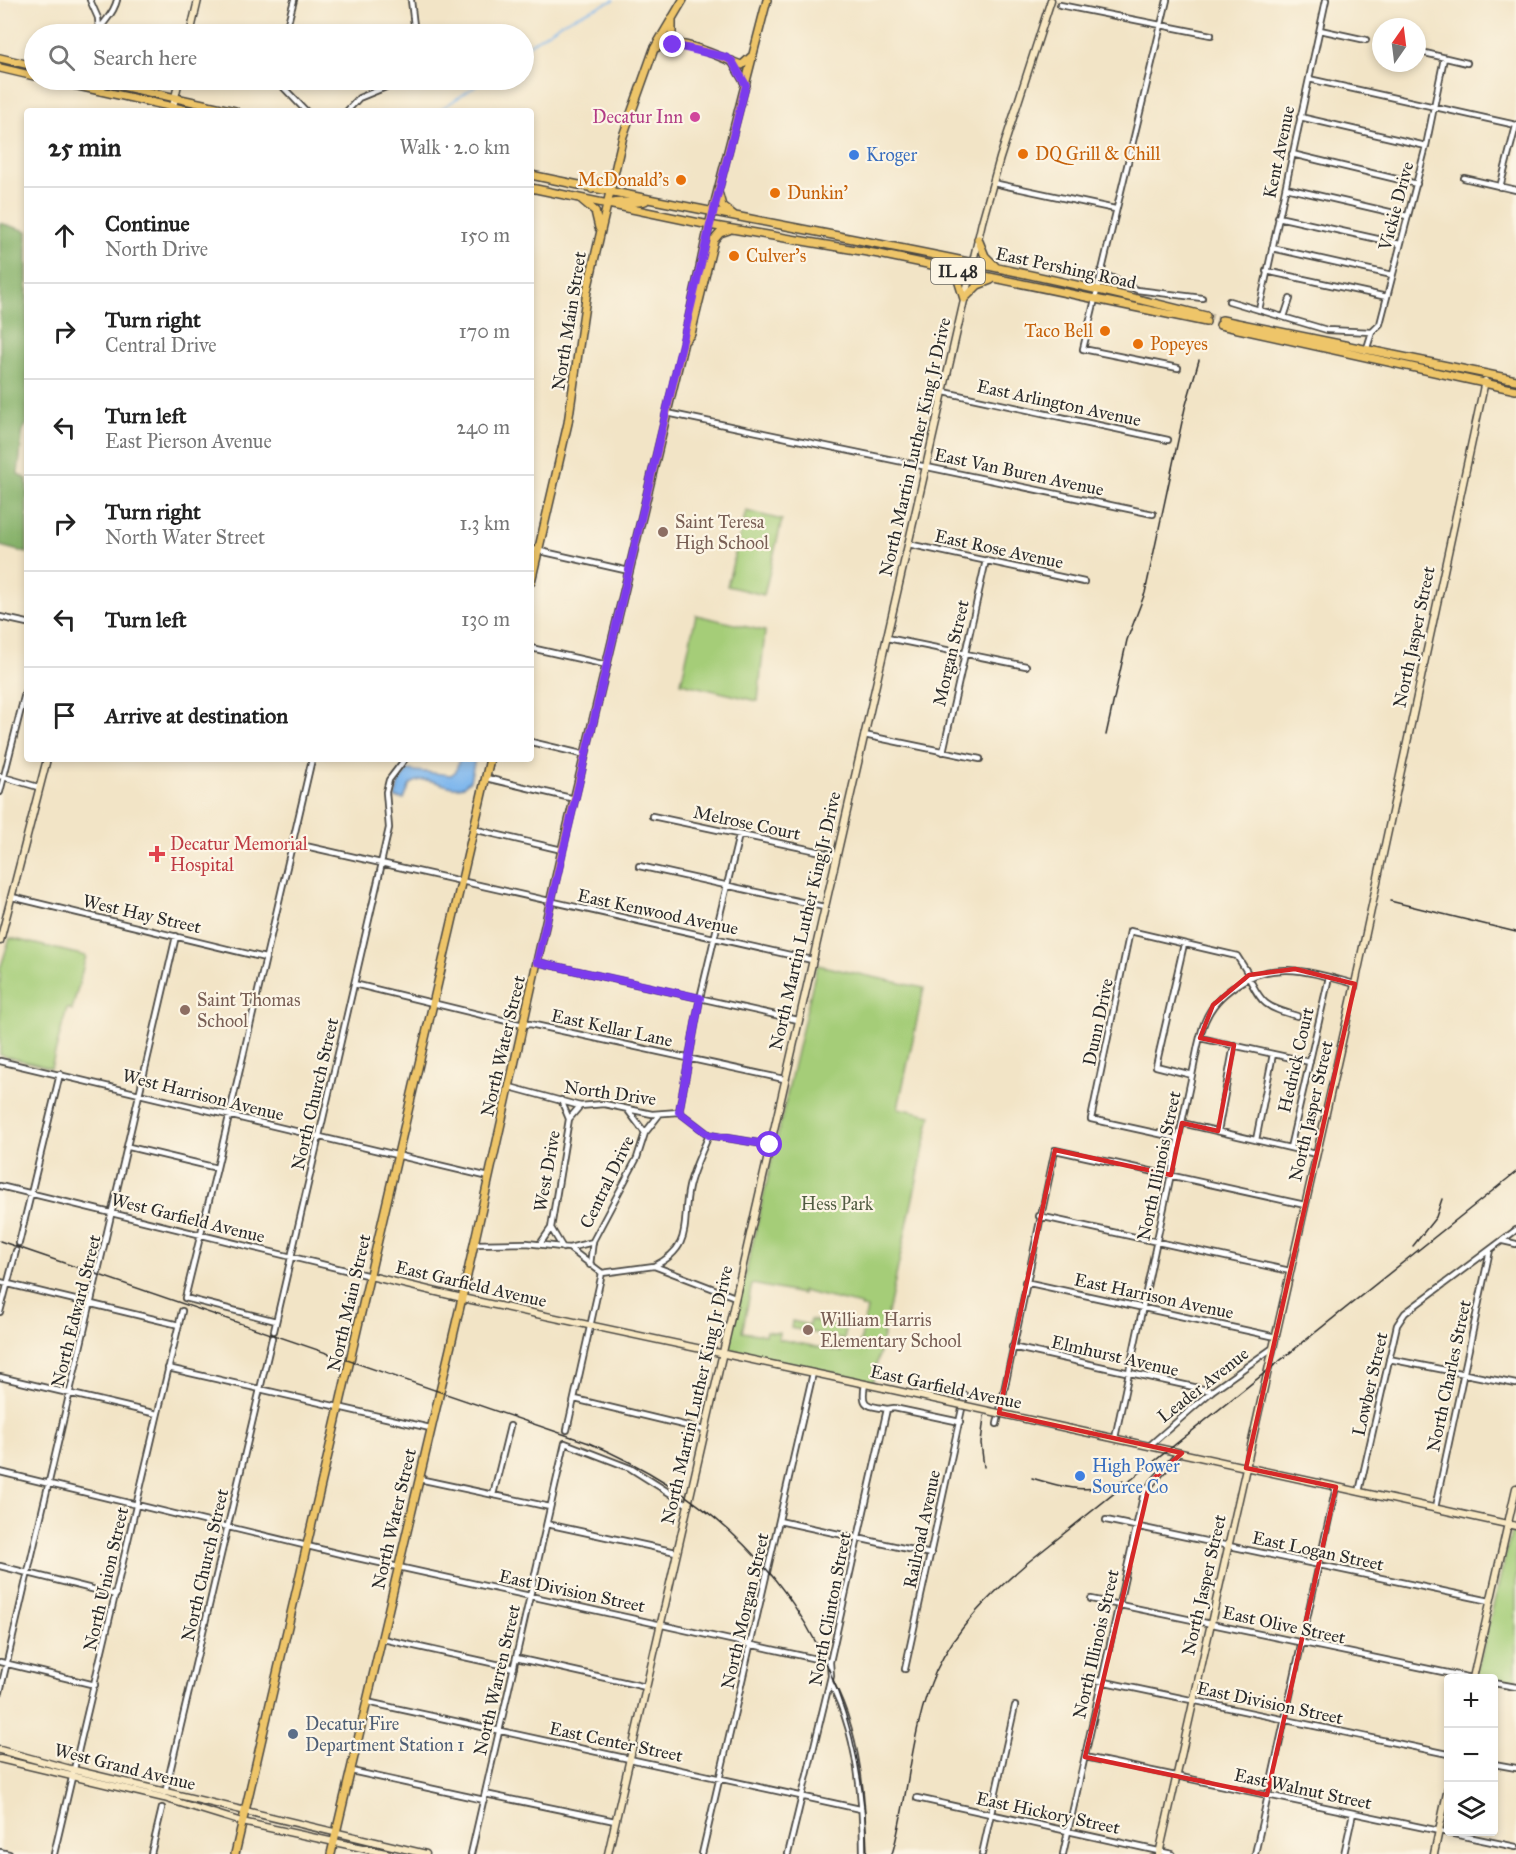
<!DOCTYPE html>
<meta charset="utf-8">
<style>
:root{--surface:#fff;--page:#f6f6f6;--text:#222;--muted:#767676;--line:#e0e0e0}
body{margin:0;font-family:"IM FELL Great Primer",serif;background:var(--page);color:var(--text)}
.controls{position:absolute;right:18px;bottom:18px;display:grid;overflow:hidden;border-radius:6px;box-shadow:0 3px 9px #0003}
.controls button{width:54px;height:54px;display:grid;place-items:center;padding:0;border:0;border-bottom:2px solid var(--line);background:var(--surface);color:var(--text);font:30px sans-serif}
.compass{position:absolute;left:1372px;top:18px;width:54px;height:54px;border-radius:50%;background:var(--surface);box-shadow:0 3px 9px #0003;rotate:14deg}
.stop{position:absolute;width:18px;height:18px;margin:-14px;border:4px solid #7c3aed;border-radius:50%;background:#fff}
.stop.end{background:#7c3aed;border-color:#fff;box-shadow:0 2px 6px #0008}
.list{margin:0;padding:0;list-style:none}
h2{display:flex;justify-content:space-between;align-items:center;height:78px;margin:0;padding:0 24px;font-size:26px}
h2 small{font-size:20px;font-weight:400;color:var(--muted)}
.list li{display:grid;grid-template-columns:39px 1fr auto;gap:18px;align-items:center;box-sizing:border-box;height:96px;padding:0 24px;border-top:2px solid var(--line)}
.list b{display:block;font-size:22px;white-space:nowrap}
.list p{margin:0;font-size:20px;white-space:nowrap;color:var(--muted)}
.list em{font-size:20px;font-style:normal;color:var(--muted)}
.icon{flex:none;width:33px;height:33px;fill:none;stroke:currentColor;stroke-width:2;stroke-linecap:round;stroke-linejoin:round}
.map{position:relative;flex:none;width:1516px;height:1854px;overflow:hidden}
.search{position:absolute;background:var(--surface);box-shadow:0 3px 9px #0003;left:24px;top:24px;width:510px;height:66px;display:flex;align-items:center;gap:15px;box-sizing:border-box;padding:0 21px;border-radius:33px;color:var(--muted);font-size:22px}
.panel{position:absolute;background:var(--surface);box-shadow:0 3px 9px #0003;left:24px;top:108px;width:510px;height:654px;border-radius:6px}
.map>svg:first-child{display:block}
.green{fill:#a5cd78;stroke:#687c52;stroke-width:1.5;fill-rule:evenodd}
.forest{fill:#84b068;stroke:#586e4a;stroke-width:1.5}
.water{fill:#7db6ed;stroke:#54708c;stroke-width:1.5}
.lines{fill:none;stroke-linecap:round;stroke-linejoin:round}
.stream{stroke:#7db6ed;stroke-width:1.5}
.primary-tunnel{stroke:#cabfa7;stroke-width:7;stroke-dasharray:7 3.5;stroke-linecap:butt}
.street-casing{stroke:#494742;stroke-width:8}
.secondary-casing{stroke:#494742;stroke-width:9}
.primary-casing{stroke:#494742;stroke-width:10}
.street{stroke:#fff;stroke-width:4.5}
.secondary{stroke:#f8e8c3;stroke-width:6}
.primary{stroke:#eec569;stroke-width:7}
.rail{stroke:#2b2b2b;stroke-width:1.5}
.secondary-bridge-casing{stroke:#494742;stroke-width:9;stroke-linecap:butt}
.secondary-bridge{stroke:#f8e8c3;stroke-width:6}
.route{stroke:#7c3aed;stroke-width:8}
.marked{fill:none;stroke:#d62828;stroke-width:4.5;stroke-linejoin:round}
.hotel-dot{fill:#d1479c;stroke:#fcf5e5;stroke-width:2}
.food-dot{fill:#e8710a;stroke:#fcf5e5;stroke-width:2}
.shop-dot{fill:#3f7fe0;stroke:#fcf5e5;stroke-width:2}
.education-dot{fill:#8d6e63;stroke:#fcf5e5;stroke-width:2}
.health-dot{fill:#e0444e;stroke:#fcf5e5;stroke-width:2}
.service-dot{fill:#5c6f8a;stroke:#fcf5e5;stroke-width:2}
.labels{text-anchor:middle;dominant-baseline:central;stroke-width:4.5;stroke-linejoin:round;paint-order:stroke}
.shield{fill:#fcf5e5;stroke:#6a6863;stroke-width:1.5}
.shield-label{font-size:16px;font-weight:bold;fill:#2b2b2b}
.hotel-label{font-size:18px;fill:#b23c85;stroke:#fcf5e5;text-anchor:end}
.street-label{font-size:18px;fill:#2b2b2b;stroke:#fcf5e5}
.food-label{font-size:18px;fill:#c56008;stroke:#fcf5e5;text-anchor:start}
.shop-label{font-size:18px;fill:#366cbe;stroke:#fcf5e5;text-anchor:start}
.education-label{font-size:18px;fill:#785e54;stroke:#fcf5e5;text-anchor:start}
.health-label{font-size:18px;fill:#be3a42;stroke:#fcf5e5;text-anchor:start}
.park-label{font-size:18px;fill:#505c42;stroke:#fcf5e5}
.service-label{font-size:18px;fill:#4e5e75;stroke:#fcf5e5;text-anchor:start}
</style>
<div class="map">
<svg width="1516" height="1854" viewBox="0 0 1516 1854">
<rect width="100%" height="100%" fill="#fcf5e5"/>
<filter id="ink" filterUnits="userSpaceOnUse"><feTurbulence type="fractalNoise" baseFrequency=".0167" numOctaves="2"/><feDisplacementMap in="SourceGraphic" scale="12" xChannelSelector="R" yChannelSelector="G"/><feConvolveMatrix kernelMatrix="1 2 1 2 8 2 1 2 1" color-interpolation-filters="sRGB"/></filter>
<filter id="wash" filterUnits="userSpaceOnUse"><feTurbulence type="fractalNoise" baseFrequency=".008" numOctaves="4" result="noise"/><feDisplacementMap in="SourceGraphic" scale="24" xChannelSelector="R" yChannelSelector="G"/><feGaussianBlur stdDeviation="1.35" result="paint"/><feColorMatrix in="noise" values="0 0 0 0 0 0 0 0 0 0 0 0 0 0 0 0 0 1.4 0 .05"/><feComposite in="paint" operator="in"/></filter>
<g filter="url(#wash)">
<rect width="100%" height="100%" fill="#f2e4c6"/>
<path class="green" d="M746 511 782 520 764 595 727 586Z
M696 615 765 631 758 701 681 683Z
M10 938 86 956 72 1010 67 1008 51 1068 0 1055V969Z
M817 965 924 988 898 1108 931 1115 873 1382 728 1349ZM752 1284 802 1294V1291L861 1305V1307L867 1309 860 1344 853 1343 852 1346 843 1344 842 1352 778 1339 779 1333 766 1331 765 1335 742 1332Z
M810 1320 843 1327 847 1323 844 1339 791 1328 792 1321 809 1325Z
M1511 1533 1516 1534V1684L1476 1676Z"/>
<path class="forest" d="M0 223 27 231V424L23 430 18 474 27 479V553L0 546Z"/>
<path class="water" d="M459 759H475L470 780 464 786C446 792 427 771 410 785L404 799 395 798 399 782 408 770 451 775 456 771Z"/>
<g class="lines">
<path class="stream" d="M524 48 565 21 614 0
M438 111 485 80"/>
</g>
</g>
<g filter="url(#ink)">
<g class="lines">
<path class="primary-tunnel" d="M1206 316 1222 320"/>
<g class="street-casing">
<path id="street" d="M90 0 98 18 99 29
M411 0 415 34
M1167 0 1083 349 1178 368
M1060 5 1211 35
M1320 30 1366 40
M98 34C101 22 113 17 117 0
M285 34 294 0
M1425 53 1467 63
M1309 79 1516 125
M281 80 284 88 306 111
M85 87 87 80
M347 111 359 98 403 80
M1300 117 1426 146
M1292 154 1417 184
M1464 178 1516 190
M993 183 1115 209
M1500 187 1516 126
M1286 188 1407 216
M1278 217 1400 244
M1272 248 1392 275
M1266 271 1387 297
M1100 272 1137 290 1202 298
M1229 301 1327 330 1372 332
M1259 310 1326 0
M1284 317 1290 299
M1366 351 1372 332 1380 324 1426 146 1444 58
M944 392 1168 440
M667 413 1153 514
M908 544 1084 582
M531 549 629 571
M0 617 27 623
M887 638 1026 666
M531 648 607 665
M864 735 980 759
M531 742 586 755
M943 752 986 560
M0 776 38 787
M486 778 575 799
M0 792 27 685
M652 816 836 855
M473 829 562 850
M292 843 812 960
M381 863 389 828 386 792 389 780 405 759
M639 866 824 907
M12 897 265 958
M1184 944 1156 1066 1192 1075
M537 962 798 1020
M1248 976C1262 1005 1266 1007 1297 1016
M354 984 523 1025 530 1024 784 1079
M1200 1038 1310 1062
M0 1061 489 1177
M510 1087 580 1106 604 1104 652 1114 679 1112 709 1135 770 1145
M561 1100 569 1119
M627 1109 645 1133
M679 1112 700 998 739 835
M1182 1123 1316 1154
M1218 1131 1234 1045
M1178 1138 1091 1119 1130 931 1237 956 1249 975
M1256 1140 1273 1054
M129 1147 217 1168
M1290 1148 1329 977
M0 1186 370 1276
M1039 1216 1290 1271
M551 1228 563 1248
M1503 1241 1516 1244
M19 1243 60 1074
M473 1244 527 1243 569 1248 602 1273 654 1266 735 1297
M540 1244 551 1228 569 1119 580 1106
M569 1248 593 1242
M590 1265 593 1241 637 1158 645 1133 659 1115
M654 1266C695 1246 681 1222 689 1187 693 1169 702 1152 709 1135
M0 1282 179 1325
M1025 1282 1276 1337
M0 1312 16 1251
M276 1321 185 1298 217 1168 312 759
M274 1331 382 863
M1012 1347 1212 1391
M1389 1359 1516 1384
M168 1368 430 1428
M0 1377 157 1414
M575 1399 704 1430
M887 1409 894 1408 960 1422
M997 1424 1055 1150 1305 1205
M567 1430 602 1273
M1115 1438 1192 1075C1196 1058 1198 1038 1205 1021 1212 1005 1221 996 1235 986 1273 958 1313 973 1355 984
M1149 1446 1212 1391 1274 1347
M0 1472 353 1557 830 1662
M419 1479 550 1507
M1359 1492 1397 1325 1405 1313 1516 1230
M493 1495 510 1426
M1435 1508 1490 1250
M1106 1520 1490 1601
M779 1521 931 1554
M547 1524 676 1552
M0 1566 116 1595
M1091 1599 1472 1678
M383 1639 514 1668
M516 1658 646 1687
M0 1662 95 1685
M905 1669 965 1395
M1086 1678 1448 1754
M830 1682C857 1731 863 1799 863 1854
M1494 1683 1516 1687
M0 1692 176 936
M367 1702 860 1809
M1085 1757 1516 1847
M1494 1764 1516 1768
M351 1771 484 1800
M165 1793 272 1338
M485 1794 615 1821
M917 1798 1172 1854
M0 1852 9 1854
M54 1854 182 1311
M151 1854 162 1808
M471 1854 565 1443 630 1468 687 1504
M702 1854 813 1373
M788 1854 831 1676 830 1662 887 1409C869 1405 860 1409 865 1384
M982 1854 1015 1706
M1063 1854 1144 1492 1179 1453
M1255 1854 1336 1487
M1344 1854 1353 1813"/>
</g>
<g class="secondary-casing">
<path id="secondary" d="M190 34 198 0
M172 111 179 80
M0 941 47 759
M370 1276 462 1298 884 1388
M1071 1429 1516 1526
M1473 1678 1516 1488
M0 1750 74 1770 426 1854
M0 1759 164 1798 242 1822 390 1854
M608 1854 982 222 1000 158 1051 0
M1159 1854 1355 984 1485 381
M1434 1854 1448 1788"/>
</g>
<g class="primary-casing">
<path id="primary" d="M672 18V37L681 44
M654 49C680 34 716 57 742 65L752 56
M0 58 34 66
M732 61 746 85
M0 68 34 76
M51 80 191 111
M94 80 235 111
M531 175C756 223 984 259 1206 316
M531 188 709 225 879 254 1206 322
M592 189 603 183 613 172
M719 195 722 206 735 216
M582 200 595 211 599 228
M609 204C621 200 632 204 645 201
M978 239 985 256 996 267
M948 271 958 280 964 299
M964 299 978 285 991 280
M1222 320 1516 380
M1220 325 1516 390
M684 342 691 334 714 240 720 233 729 230
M531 582 568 423 587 291 623 136 654 49 683 0
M235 1854 490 759
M331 1854 462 1298 562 850 684 342 709 225 767 0"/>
</g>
<use href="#street" class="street"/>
<use href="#secondary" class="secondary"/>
<use href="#primary" class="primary"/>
<path class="rail" d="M1106 735 1127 640 1145 593 1185 408 1199 360
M1390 901 1516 932
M0 1241 589 1443C766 1518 863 1660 867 1854
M1413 1246 1436 1217 1442 1199
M984 1416 981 1443 984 1467
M1032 1478C1064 1488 1092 1495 1123 1481
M892 1854C909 1797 911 1725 936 1671 956 1628 991 1594 1027 1563L1516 1172"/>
<g class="secondary-bridge-casing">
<path id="secondary-bridge" d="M884 1388 1071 1429"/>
</g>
<use href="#secondary-bridge" class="secondary-bridge"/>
</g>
</g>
<g class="lines" filter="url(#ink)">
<path class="route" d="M673 45 725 57 732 61 746 85 710 225 537 962 700 998 679 1112 709 1135 770 1145"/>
</g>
<path class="marked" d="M1295 969 1355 984 1246 1468 1336 1487 1267 1795 1085 1757 1150 1482 1182 1453 999 1413 1055 1150 1171 1175 1182 1123 1218 1131 1234 1045 1200 1038 1213 1005 1249 975Z"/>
<circle class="hotel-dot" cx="695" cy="117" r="6"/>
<g class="food-dot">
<circle cx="1023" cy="154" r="6"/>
<circle cx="681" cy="180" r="6"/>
<circle cx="775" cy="193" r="6"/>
<circle cx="734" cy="256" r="6"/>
<circle cx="1105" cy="331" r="6"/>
<circle cx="1138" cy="344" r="6"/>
</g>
<g class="shop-dot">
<circle cx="854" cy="155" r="6"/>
<circle cx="1080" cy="1476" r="6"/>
</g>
<g class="education-dot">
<circle cx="663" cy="532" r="6"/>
<circle cx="185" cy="1010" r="6"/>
<circle cx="808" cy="1330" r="6"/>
</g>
<path class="health-dot" d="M154 845h6v6h6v6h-6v6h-6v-6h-6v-6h6z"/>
<circle class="service-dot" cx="293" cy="1734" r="6"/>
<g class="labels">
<rect class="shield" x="931" y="258" width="54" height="26" rx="4.5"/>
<g class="shield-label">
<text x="958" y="271">IL 48</text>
</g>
<g class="hotel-label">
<text x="683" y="117">Decatur Inn</text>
</g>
<g class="street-label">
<text transform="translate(1279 152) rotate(-78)">Kent Avenue</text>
<text transform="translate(1396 206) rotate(-75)">Vickie Drive</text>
<text transform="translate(1066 268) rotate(12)">East Pershing Road</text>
<text transform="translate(569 321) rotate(-81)">North Main Street</text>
<text transform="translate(1059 403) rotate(12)">East Arlington Avenue</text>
<text transform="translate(915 447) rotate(-77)">North Martin Luther King Jr Drive</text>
<text transform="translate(1019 472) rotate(12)">East Van Buren Avenue</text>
<text transform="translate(999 549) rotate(12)">East Rose Avenue</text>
<text transform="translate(1414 637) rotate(-78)">North Jasper Street</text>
<text transform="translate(951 653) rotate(-77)">Morgan Street</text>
<text transform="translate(747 823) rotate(12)">Melrose Court</text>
<text transform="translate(658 912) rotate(12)">East Kenwood Avenue</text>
<text transform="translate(142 914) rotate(13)">West Hay Street</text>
<text transform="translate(805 921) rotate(-77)">North Martin Luther King Jr Drive</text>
<text transform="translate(1098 1022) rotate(-78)">Dunn Drive</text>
<text transform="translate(612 1028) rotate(12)">East Kellar Lane</text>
<text transform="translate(503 1046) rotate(-77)">North Water Street</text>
<text transform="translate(1296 1060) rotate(-77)">Hedrick Court</text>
<text transform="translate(610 1093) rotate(8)">North Drive</text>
<text transform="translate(315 1094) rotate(-77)">North Church Street</text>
<text transform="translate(203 1095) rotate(14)">West Harrison Avenue</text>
<text transform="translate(1311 1111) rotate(-77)">North Jasper Street</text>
<text transform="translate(1159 1166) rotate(-78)">North Illinois Street</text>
<text transform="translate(547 1171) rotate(-80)">West Drive</text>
<text transform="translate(607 1182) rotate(-64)">Central Drive</text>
<text transform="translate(188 1218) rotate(14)">West Garfield Avenue</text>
<text transform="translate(471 1284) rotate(13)">East Garfield Avenue</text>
<text transform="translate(1154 1296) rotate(12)">East Harrison Avenue</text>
<text transform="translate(349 1303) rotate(-77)">North Main Street</text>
<text transform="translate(76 1311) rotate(-76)">North Edward Street</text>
<text transform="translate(1115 1356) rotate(13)">Elmhurst Avenue</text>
<text transform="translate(1449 1376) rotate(-78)">North Charles Street</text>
<text transform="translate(1370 1384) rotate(-77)">Lowber Street</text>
<text transform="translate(1203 1385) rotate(-38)">Leader Avenue</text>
<text transform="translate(946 1387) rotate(12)">East Garfield Avenue</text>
<text transform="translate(697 1395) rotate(-77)">North Martin Luther King Jr Drive</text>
<text transform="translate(394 1519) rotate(-77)">North Water Street</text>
<text transform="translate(922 1529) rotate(-78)">Railroad Avenue</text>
<text transform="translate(1318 1551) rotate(12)">East Logan Street</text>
<text transform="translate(205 1565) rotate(-77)">North Church Street</text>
<text transform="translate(106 1579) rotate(-77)">North Union Street</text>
<text transform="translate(1204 1585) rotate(-77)">North Jasper Street</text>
<text transform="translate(572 1591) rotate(12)">East Division Street</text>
<text transform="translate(830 1609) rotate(-79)">North Clinton Street</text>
<text transform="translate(745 1611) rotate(-77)">North Morgan Street</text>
<text transform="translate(1284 1625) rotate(12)">East Olive Street</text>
<text transform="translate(1096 1644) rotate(-77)">North Illinois Street</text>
<text transform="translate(497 1680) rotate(-77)">North Warren Street</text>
<text transform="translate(1270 1703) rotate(12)">East Division Street</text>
<text transform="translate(616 1742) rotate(12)">East Center Street</text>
<text transform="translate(125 1767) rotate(14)">West Grand Avenue</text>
<text transform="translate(1303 1789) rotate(12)">East Walnut Street</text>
<text transform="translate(1048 1813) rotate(12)">East Hickory Street</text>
</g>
<g class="food-label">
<text x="1035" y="154">DQ Grill &amp; Chill</text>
<text x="669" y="180" text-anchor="end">McDonald's</text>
<text x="787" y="193">Dunkin'</text>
<text x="746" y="256">Culver's</text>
<text x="1093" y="331" text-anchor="end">Taco Bell</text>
<text x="1150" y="344">Popeyes</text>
</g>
<g class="shop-label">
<text x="866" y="155">Kroger</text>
<text x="1092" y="1466">High Power<tspan x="1092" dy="21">Source Co</tspan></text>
</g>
<g class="education-label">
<text x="675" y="522">Saint Teresa<tspan x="675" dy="21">High School</tspan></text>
<text x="197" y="1000">Saint Thomas<tspan x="197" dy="21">School</tspan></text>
<text x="820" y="1320">William Harris<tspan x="820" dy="21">Elementary School</tspan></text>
</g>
<g class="health-label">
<text x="170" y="844">Decatur Memorial<tspan x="170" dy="21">Hospital</tspan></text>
</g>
<g class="park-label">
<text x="837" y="1204">Hess Park</text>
</g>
<g class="service-label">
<text x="305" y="1724">Decatur Fire<tspan x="305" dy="21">Department Station 1</tspan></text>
</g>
</g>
</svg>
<div class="controls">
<button>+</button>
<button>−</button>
<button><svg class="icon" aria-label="layers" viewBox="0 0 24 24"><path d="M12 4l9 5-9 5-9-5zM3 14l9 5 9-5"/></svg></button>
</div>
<svg class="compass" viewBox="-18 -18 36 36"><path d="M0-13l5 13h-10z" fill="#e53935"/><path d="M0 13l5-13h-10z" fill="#767676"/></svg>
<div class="stop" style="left:770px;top:1145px"></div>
<div class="stop end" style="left:673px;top:45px"></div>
<div class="search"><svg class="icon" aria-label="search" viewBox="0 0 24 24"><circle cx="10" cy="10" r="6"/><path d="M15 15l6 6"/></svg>Search here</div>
<section class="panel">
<h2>25 min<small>Walk · 2.0 km</small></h2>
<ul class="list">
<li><svg class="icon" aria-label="ahead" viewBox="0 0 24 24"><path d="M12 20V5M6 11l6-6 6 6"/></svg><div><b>Continue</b><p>North Drive</p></div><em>150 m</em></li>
<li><svg class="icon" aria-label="right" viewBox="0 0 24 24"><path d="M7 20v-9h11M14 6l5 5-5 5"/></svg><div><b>Turn right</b><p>Central Drive</p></div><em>170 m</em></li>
<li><svg class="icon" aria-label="left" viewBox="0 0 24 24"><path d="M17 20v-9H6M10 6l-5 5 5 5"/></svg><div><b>Turn left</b><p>East Pierson Avenue</p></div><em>240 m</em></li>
<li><svg class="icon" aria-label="right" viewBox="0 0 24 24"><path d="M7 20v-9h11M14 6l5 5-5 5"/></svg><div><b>Turn right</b><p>North Water Street</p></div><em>1.3 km</em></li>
<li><svg class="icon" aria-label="left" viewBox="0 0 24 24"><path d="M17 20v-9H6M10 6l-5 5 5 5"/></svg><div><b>Turn left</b></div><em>130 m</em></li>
<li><svg class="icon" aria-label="arrive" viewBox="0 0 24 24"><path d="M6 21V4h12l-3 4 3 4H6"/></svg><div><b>Arrive at destination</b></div></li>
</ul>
</section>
</div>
